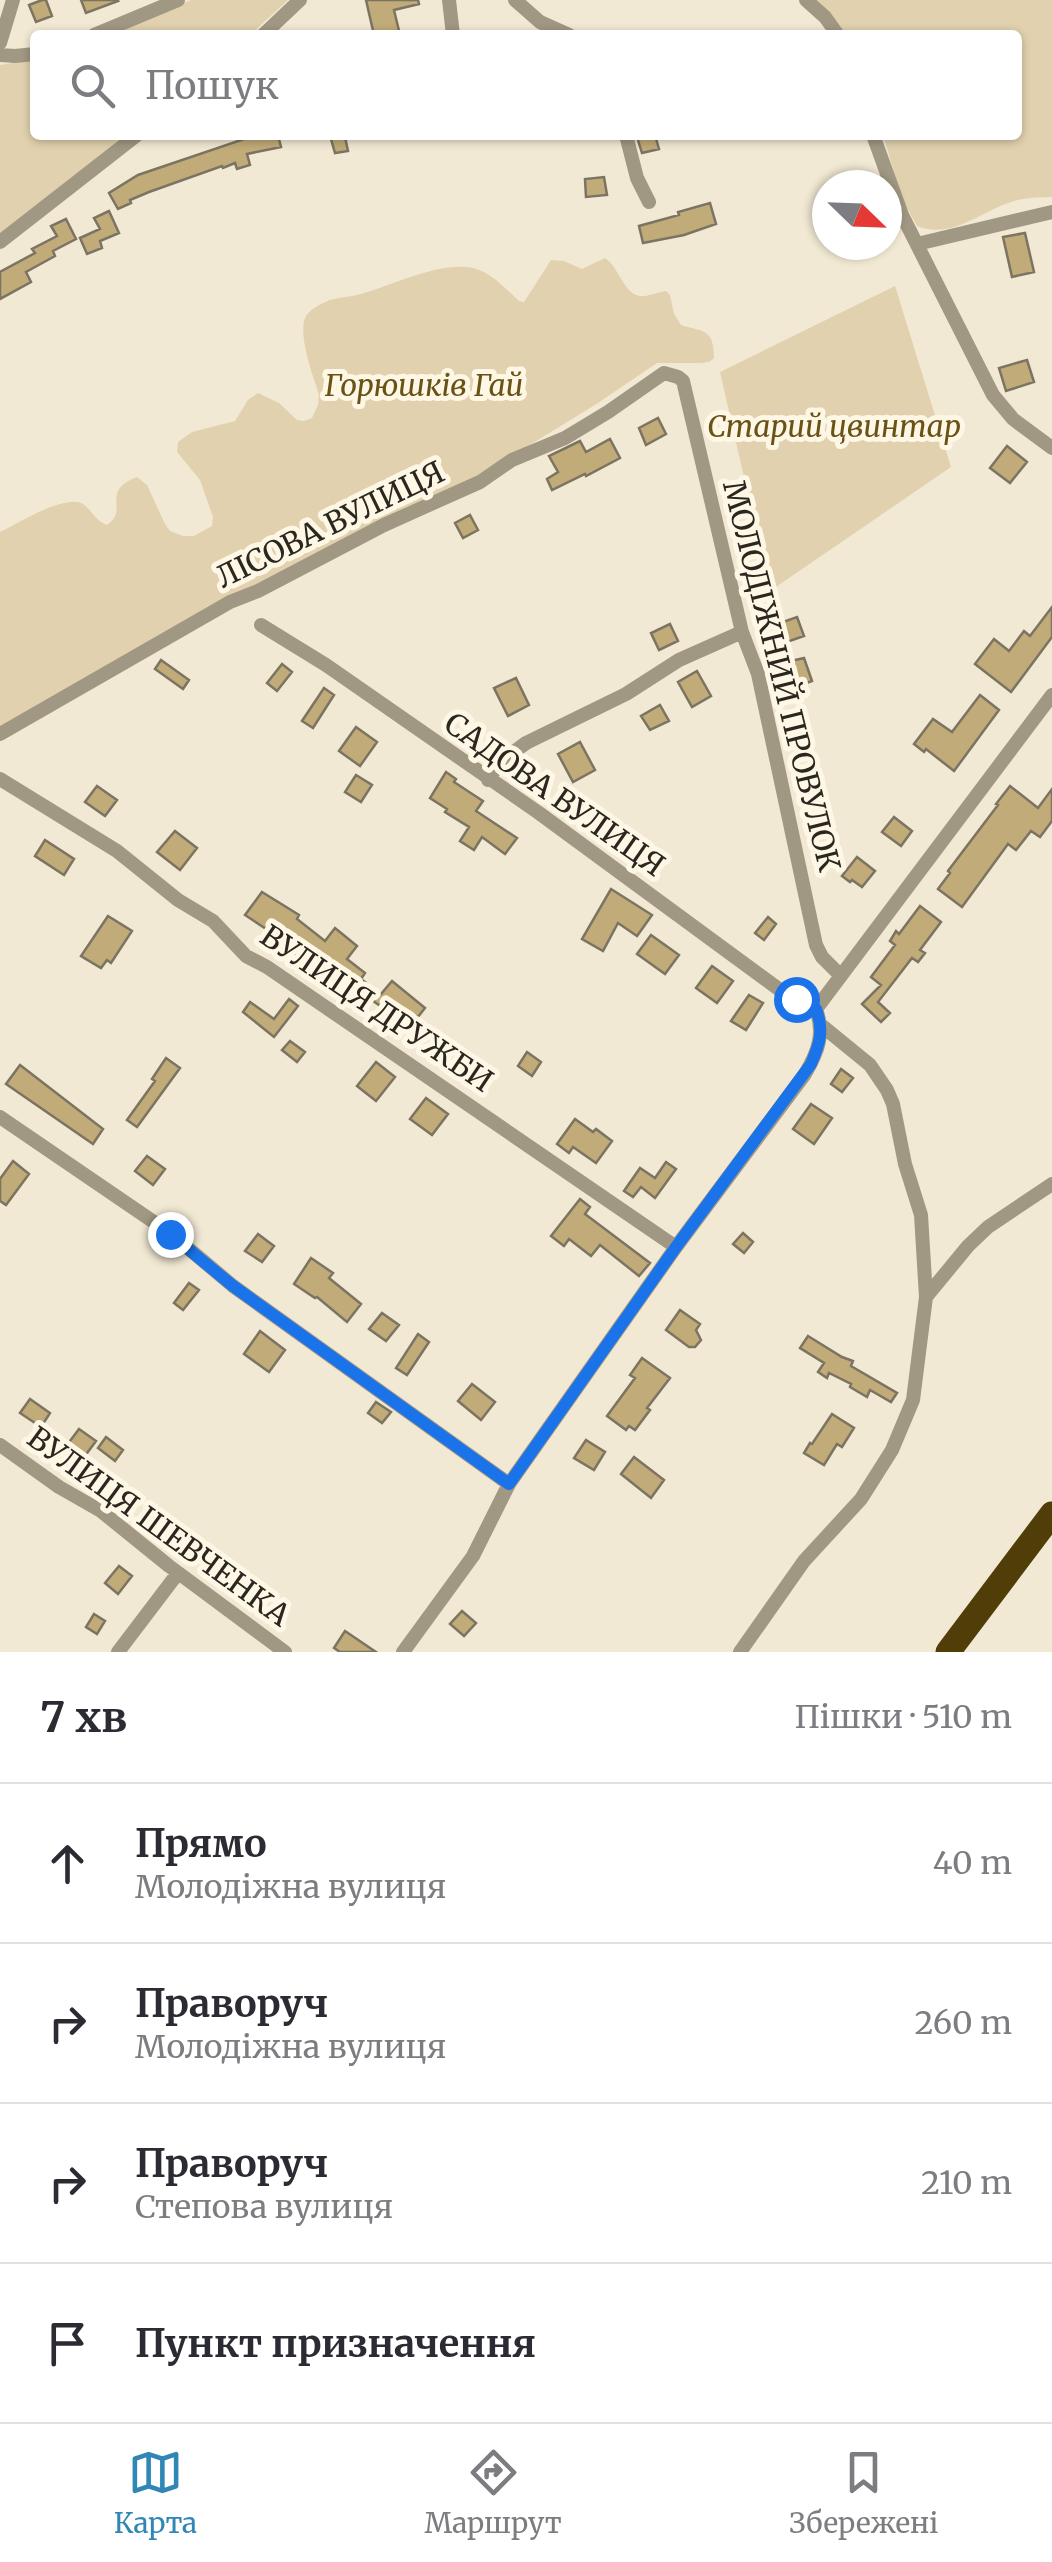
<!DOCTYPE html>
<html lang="uk">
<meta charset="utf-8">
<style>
:root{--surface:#fff;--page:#f7f7f7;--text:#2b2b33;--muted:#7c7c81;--line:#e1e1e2;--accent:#3086b5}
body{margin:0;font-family:Merriweather,serif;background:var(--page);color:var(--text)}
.compass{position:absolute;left:812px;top:170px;width:90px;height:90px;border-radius:50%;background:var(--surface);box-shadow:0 2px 8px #0004;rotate:113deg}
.stop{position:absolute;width:30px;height:30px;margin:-22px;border:8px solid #1a73e8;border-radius:50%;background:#fff}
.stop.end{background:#1a73e8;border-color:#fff;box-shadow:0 2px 10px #0008}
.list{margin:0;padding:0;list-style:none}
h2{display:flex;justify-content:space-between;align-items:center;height:130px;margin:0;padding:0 40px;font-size:42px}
h2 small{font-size:32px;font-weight:400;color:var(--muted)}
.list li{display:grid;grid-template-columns:65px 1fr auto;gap:30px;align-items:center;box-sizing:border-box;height:160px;padding:0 40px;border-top:2px solid var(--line)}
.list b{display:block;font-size:38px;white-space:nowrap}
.list p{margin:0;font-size:32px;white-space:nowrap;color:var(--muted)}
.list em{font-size:32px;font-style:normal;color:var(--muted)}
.icon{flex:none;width:55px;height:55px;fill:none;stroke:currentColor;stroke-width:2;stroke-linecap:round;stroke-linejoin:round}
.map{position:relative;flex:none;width:1052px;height:1652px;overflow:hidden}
.search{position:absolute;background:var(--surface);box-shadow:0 2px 8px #0004;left:30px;right:30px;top:30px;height:110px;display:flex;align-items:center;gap:25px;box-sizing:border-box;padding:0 35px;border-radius:10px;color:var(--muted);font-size:38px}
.sheet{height:770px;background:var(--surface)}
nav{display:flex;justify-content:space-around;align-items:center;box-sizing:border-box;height:140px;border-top:2px solid var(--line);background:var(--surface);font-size:28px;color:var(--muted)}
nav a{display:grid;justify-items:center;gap:5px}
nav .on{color:var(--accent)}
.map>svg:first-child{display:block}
.green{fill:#e1d1ae}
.building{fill:#c1ab78;stroke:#7c7462;stroke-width:2.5}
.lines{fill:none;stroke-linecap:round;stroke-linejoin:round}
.street{stroke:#a19883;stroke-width:14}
.highway{stroke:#503d07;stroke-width:25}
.route{stroke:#1a73e8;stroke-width:12}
.labels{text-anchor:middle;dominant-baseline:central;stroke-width:10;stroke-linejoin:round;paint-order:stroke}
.park-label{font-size:30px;font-style:italic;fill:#695216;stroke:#fef7e6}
.street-label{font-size:30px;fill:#2a271f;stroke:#fef7e6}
</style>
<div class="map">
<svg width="1052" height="1652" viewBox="0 0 1052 1652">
<rect width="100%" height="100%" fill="#f2e9d4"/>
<path class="green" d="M191 0H288L250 35H110Z
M807 0H1052V197C1038 198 1025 197 1011 202 980 212 951 240 917 226L902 199 883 135H1017V35H845L839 24Z
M35 59V135H139L0 236V65Z
M605 258C619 267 623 293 640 296 647 297 658 292 666 291L670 295 674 314 681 325C703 332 714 328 714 358L709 362 702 363H657L598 403 496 466 335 548 289 576 229 596 209 606 102 669 0 734V532C17 524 66 493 83 504 93 511 95 521 107 525 130 510 99 492 137 477L147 485 165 524 170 531 183 536H194L212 526 213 517 200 480 177 452 178 442 192 432 235 421 248 400 258 393 279 403 297 420 304 421 312 418 318 405 319 394C313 376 298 335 305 318 309 309 321 304 330 300 340 297 351 297 361 294 392 285 434 264 467 267 488 269 504 287 519 301L524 302 551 260 564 261 582 269Z
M895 286 951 467 770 591 720 372Z"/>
<path class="building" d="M42 0H46L52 16 36 22 29 5Z
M81 0H117L118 1 86 13Z
M366 0H418L419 4 394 10 400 35H374Z
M256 135H278L281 147 247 154 250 165 237 169 235 163 223 168 222 166 149 192 130 200 131 203 118 209 109 193 138 175Z
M645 135H655L659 149 642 153 637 137Z
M345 137 348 151 335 153 331 139Z
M604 177 607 195 586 197 585 179Z
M710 203 716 224 684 235 643 243 639 226 679 215 678 212Z
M109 211 119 233 100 241 102 248 87 254 80 238 100 229 94 218Z
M66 219 76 239 53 251 55 256 26 272 31 282 0 299V272L35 253 32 249 57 236 51 226Z
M1025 233 1034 272 1012 277 1003 237Z
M1027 360 1034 382 1006 391 999 368Z
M658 418 666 434 646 445 639 428Z
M610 439 620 458 586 476 585 474 552 490 547 479 558 472 549 456 580 441 586 452Z
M1007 446 1027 462 1010 483 990 468Z
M470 515 478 530 463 538 455 523Z
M1052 607V637L1011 692 975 664 994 639 1009 651 1024 631 1030 636Z
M797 617 804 636 787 642 780 623Z
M670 624 678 641 659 650 651 633Z
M804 658 812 681 787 690 782 663Z
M161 660 189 680 183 689 155 669Z
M282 664 292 672 277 691 267 683Z
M697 671 711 696 692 707 678 682Z
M516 678 529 705 508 716 494 688Z
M324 688 334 695 313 728 302 721Z
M980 695 999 710 954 771 926 749 924 752 914 744 933 719 952 732Z
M660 705 669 721 650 730 641 716Z
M356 727 377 742 360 766 339 751Z
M580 742 595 770 573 782 558 754Z
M446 772 456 779 454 782 483 801 476 811 517 838 505 854 482 837 474 850 460 841 469 827 445 812 447 809 430 798Z
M356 775 372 785 361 802 345 792Z
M97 786 117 800 105 816 85 802Z
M1010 786 1038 808 1052 789V821L1040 837 1031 831 1016 850 1008 844 962 907 938 889 950 873 948 871 998 805 996 804Z
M894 817 912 831 901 846 882 832Z
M175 831 197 848 180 870 157 852Z
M45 840 74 859 64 875 35 856Z
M857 857 875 871 862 887 852 880 850 882 842 876Z
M611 889 652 915 637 936 618 923 603 951 582 939Z
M262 892 299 915 297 919 325 941 335 928 357 946 347 959 365 973 361 979 381 994 392 981 425 1008 410 1027 366 996 358 1007 334 987 345 973 315 949 305 962 279 941 276 945 267 939 272 933 245 915Z
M920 906 941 922 920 950 925 953 918 962 912 958 878 1002 890 1013 881 1022 862 1004 881 985 871 977 895 945 890 941 896 931 899 934Z
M108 916 132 931 111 963 107 960 101 968 81 956Z
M768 917 776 924 764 940 755 933Z
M651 935 679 955 665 974 637 954Z
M712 966 733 981 717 1003 696 988Z
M749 995 763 1003 746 1030 731 1021Z
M289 999 298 1006 274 1037 243 1012 250 1002 274 1019Z
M290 1041 305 1052 297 1062 282 1050Z
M527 1052 541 1062 532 1076 518 1066Z
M166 1058 180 1068 137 1127 127 1120 155 1081 152 1079Z
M376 1062 395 1077 376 1101 357 1086Z
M20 1065 103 1129 93 1144 6 1084Z
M841 1069 853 1078 842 1092 831 1084Z
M426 1098 448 1114 432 1135 410 1119Z
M811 1104 832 1118 814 1144 793 1129Z
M575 1119 593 1132 596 1129 612 1141 596 1163 573 1147 569 1153 557 1144Z
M147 1156 165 1169 153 1185 135 1171Z
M13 1161 29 1174 6 1205 0 1201V1179Z
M666 1162 676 1169 655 1198 641 1187 633 1197 624 1191 640 1168 655 1178Z
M580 1199 590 1207 585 1214 650 1263 639 1276 600 1245 591 1256 569 1239 564 1246 551 1236Z
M743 1233 753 1242 744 1253 733 1244Z
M258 1234 274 1246 262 1262 245 1251Z
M311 1258 333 1273 329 1278 361 1304 347 1322 317 1297 315 1298 294 1284Z
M189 1283 199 1290 183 1310 174 1303Z
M680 1310 700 1324 696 1330 701 1340 695 1347H689L666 1330Z
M382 1313 399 1325 386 1341 369 1329Z
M260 1331 285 1350 269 1372 244 1354Z
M418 1334 429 1342 407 1375 396 1368Z
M808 1336 842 1357 853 1361 851 1366 897 1393 891 1402 870 1390 867 1397 850 1387 851 1384 829 1373 827 1378 818 1372 824 1363 800 1348Z
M642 1358 670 1378 647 1408 650 1410 635 1430 629 1426 626 1430 607 1416 635 1378 630 1375Z
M472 1384 495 1402 481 1420 458 1401Z
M30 1399 50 1413 41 1427 20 1413Z
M376 1402 391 1412 382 1423 368 1413Z
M832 1414 854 1428 842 1447 837 1444 824 1465 804 1453 810 1443 812 1444Z
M79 1429 96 1441 79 1464 88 1470 81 1480 55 1461Z
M106 1437 123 1450 115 1461 98 1448Z
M586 1440 605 1452 594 1470 574 1458Z
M634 1457 664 1480 651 1498 621 1474Z
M119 1566 132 1576 118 1594 105 1583Z
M462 1611 476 1623 464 1636 450 1624Z
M94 1614 105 1621 97 1634 86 1627Z
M345 1631 376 1652H340L334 1648Z"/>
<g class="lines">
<path class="street" d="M449 0 453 35
M515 0 540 22 569 35
M806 0 825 17 838 35
M94 35 178 0
M263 35 300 0
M0 43 13 0
M0 55 15 56 35 54
M626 135 637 178 649 202
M873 135 902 215 993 395 1013 419 1052 448
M0 242 137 135
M917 244 1052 212
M261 625 326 665 539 813 780 990 816 1009
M0 734 230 602 258 591 384 525 480 482 512 460 565 438 608 412 664 373 678 377 683 381 742 632 758 674 816 945 822 957 840 975
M0 779 117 851 178 900 213 921 246 956 267 967 676 1247
M488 780 500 762 526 743 626 694 679 660 742 632
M821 1025 870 1065 887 1090 893 1104 905 1164 921 1215 926 1297
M0 1117 170 1233 233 1286 509 1484
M0 1445 59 1487 101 1511 169 1566 285 1652
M118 1652 178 1573
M403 1652 473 1556 509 1484 676 1247 805 1074C818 1052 825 1034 816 1009L1052 695
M740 1652 804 1561 861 1499 892 1450 913 1400 926 1297 968 1246 988 1227 1052 1184"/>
<path class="highway" d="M948 1652 1052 1514"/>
</g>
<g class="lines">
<path class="route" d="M170 1234 233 1286 509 1484 676 1247 811 1064C820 1043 824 1030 816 1009L796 999"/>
</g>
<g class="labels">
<g class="park-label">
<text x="424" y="385">Горюшків Гай</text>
<text x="834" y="426">Старий цвинтар</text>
</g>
<g class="street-label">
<text transform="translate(330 524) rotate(-26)">ЛІСОВА ВУЛИЦЯ</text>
<text transform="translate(782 676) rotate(76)">МОЛОДІЖНИЙ ПРОВУЛОК</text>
<text transform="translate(555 794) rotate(35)">САДОВА ВУЛИЦЯ</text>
<text transform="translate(377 1008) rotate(34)">ВУЛИЦЯ ДРУЖБИ</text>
<text transform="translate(159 1526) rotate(36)">ВУЛИЦЯ ШЕВЧЕНКА</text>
</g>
</g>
</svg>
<svg class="compass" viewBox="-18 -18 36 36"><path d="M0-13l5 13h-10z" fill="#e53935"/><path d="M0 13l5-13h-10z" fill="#7c7c81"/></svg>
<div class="stop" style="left:796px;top:999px"></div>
<div class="stop end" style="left:170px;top:1234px"></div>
<div class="search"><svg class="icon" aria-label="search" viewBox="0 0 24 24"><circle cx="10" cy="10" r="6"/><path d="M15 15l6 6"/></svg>Пошук</div>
</div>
<section class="sheet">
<h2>7 хв<small>Пішки · 510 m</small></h2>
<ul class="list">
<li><svg class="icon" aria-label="ahead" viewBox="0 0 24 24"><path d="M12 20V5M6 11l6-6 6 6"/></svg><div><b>Прямо</b><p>Молодіжна вулиця</p></div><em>40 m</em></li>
<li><svg class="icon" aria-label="right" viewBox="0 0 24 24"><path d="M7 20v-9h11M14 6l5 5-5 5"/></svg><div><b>Праворуч</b><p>Молодіжна вулиця</p></div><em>260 m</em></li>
<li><svg class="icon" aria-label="right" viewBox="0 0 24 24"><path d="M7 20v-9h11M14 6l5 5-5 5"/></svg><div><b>Праворуч</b><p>Степова вулиця</p></div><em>210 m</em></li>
<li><svg class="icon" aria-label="arrive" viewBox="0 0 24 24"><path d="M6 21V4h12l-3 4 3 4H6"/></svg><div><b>Пункт призначення</b></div></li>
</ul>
</section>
<nav>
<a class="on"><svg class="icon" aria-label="map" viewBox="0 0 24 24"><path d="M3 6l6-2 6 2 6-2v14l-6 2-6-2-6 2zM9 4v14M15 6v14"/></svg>Карта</a>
<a><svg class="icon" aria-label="directions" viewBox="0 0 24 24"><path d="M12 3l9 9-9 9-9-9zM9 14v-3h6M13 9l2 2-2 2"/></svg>Маршрут</a>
<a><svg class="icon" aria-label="saved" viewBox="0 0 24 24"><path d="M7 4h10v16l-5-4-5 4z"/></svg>Збережені</a>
</nav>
